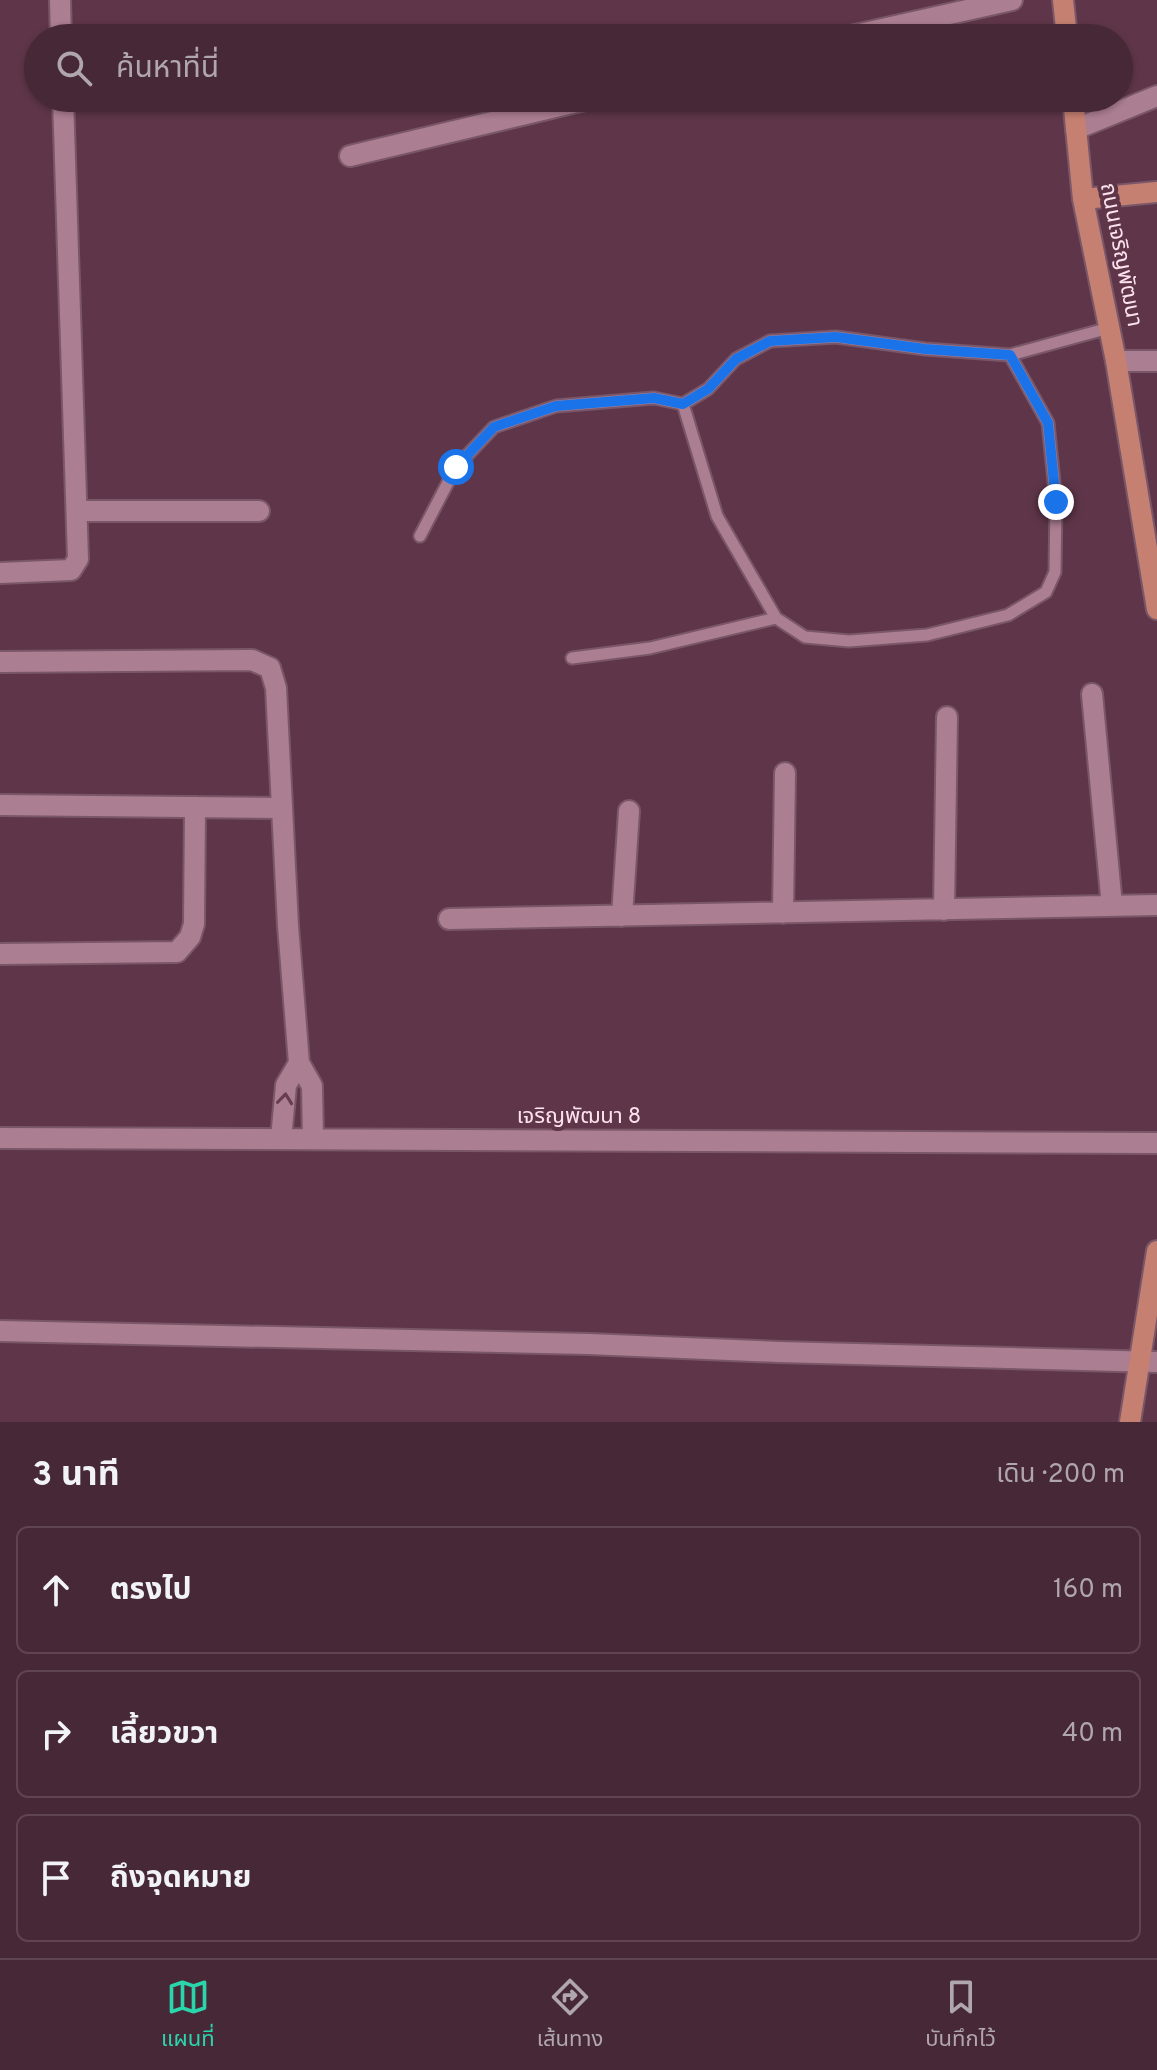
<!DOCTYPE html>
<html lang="th">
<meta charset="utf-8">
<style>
:root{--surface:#472837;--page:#513442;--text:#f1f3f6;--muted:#b0a6ad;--line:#5f4452;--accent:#2ad5ac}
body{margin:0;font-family:Overpass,"Noto Sans Thai",sans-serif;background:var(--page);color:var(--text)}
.stop{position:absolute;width:24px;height:24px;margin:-18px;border:6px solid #1a73e8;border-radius:50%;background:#fff}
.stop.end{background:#1a73e8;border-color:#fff;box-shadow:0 2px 8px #0008}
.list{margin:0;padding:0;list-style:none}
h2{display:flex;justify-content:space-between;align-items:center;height:104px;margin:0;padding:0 32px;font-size:34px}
h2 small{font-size:26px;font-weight:400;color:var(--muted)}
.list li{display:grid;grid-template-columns:52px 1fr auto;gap:24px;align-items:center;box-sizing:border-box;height:128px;margin:0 16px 16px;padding:0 16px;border:2px solid var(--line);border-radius:12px}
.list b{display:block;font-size:30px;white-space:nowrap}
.list em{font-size:26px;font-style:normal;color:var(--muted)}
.icon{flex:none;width:44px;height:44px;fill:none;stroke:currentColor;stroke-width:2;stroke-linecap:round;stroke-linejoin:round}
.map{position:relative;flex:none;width:1157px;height:1422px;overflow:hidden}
.search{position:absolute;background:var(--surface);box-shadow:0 2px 6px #0004;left:24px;right:24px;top:24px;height:88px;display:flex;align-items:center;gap:20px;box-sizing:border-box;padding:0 28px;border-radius:44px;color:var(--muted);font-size:30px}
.sheet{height:536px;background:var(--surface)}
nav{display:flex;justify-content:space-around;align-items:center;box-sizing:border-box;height:112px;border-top:2px solid var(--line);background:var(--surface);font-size:22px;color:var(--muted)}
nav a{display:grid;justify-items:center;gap:4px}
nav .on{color:var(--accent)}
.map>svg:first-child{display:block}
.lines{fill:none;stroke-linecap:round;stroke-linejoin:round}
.lane-casing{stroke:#7a5768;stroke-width:15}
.street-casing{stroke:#7a5768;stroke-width:24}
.secondary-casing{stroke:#7a5768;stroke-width:24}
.lane{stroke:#ac7e92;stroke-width:11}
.street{stroke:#ac7e92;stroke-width:20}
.secondary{stroke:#c58071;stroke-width:20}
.oneway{stroke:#673d50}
.route{stroke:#1a73e8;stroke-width:10}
.labels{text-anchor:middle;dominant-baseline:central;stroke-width:8;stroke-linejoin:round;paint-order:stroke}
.street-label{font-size:22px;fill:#fde2ed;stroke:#5f3649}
</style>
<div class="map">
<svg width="1157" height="1422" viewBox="0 0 1157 1422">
<rect width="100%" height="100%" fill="#5f3649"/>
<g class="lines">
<g class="lane-casing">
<path id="lane" d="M683 404 717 516 776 618 805 637 849 641 927 635 1008 615 1046 592 1055 572 1056 502 1048 423 1010 355
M420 536 456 467 494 427 556 406 654 398 683 404 708 389 736 359 770 341 836 337 925 349 1010 355 1109 328
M572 658 650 648 776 618"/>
</g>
<g class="street-casing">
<path id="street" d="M60 0 61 38
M842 38 1012 0
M1076 129 1157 96
M350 156 593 98
M1116 361H1157
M77 511H259
M0 573 71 570 78 559 63 98
M0 662 252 660 270 668 276 688 288 926 299 1063 312 1086 313 1139
M1092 694 1112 906
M0 805 282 808
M944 910 947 717
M783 913 785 773
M622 916 629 811
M449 919 1157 905
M0 954 177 952 190 937 194 924 195 807
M0 1138 1157 1143
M281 1139 286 1085 299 1063
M0 1331 589 1344 779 1352 1157 1362"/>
</g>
<g class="secondary-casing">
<path id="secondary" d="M1063 0 1067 38
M1073 98 1083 199 1116 361 1157 609
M1083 199 1157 192
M1130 1422 1157 1251"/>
</g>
<use href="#lane" class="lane"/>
<use href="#street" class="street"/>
<use href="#secondary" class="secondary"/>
</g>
<defs><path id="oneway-chevron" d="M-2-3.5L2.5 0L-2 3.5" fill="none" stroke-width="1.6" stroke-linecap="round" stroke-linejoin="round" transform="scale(2)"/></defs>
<use class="oneway" href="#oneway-chevron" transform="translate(285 1099) rotate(-84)"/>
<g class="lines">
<path class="route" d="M456 467 494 427 556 406 654 398 683 404 708 389 736 359 770 341 836 337 925 349 1010 355 1048 423 1056 502"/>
</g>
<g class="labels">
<g class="street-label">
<text transform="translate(1120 255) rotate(79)">ถนนเจริญพัฒนา</text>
<text x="579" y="1117">เจริญพัฒนา 8</text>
</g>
</g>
</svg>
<div class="stop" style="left:456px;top:467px"></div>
<div class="stop end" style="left:1056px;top:502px"></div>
<div class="search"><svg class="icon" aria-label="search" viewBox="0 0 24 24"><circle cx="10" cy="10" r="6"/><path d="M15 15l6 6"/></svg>ค้นหาที่นี่</div>
</div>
<section class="sheet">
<h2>3 นาที<small>เดิน · 200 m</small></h2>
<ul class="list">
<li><svg class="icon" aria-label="ahead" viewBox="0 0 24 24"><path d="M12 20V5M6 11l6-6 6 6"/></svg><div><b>ตรงไป</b></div><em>160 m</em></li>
<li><svg class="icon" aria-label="right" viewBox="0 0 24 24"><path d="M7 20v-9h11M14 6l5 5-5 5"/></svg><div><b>เลี้ยวขวา</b></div><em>40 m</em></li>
<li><svg class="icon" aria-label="arrive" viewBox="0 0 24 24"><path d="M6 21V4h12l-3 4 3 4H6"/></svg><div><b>ถึงจุดหมาย</b></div></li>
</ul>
</section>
<nav>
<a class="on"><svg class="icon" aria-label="map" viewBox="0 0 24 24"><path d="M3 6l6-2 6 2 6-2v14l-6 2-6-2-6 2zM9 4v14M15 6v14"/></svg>แผนที่</a>
<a><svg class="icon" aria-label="directions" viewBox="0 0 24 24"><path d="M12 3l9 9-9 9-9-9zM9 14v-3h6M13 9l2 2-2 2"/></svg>เส้นทาง</a>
<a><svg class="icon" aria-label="saved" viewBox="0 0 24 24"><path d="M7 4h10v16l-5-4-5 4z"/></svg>บันทึกไว้</a>
</nav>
